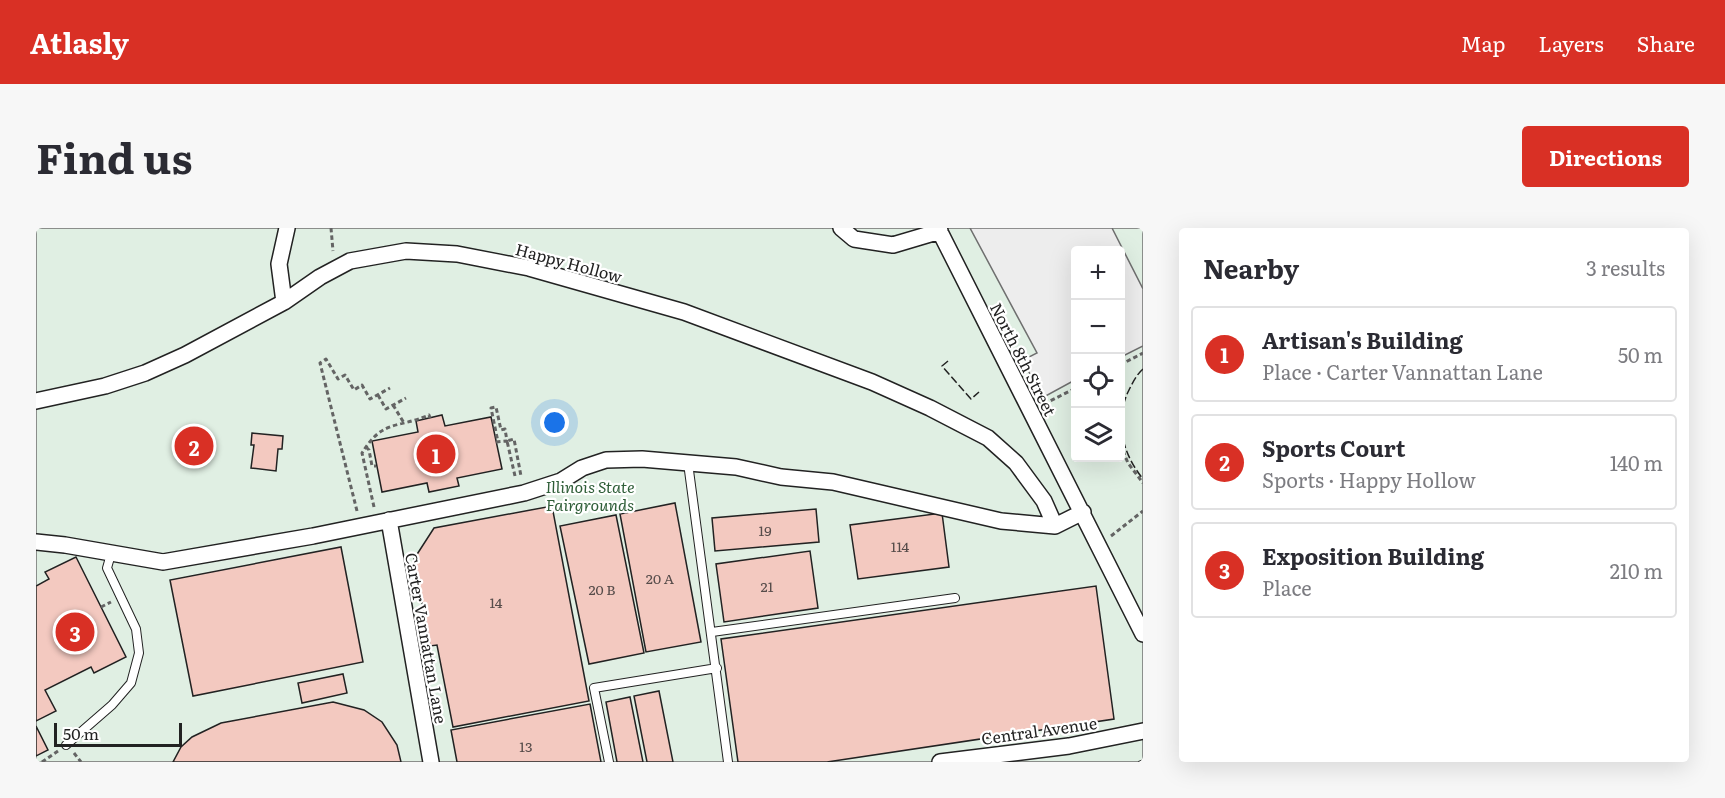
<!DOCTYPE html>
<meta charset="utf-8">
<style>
:root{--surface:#fff;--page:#f7f7f7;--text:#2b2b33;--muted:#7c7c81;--line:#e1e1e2;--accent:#d93025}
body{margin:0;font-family:Literata,serif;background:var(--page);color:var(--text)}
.controls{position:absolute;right:18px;top:18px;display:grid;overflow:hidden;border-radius:6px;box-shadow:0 6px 24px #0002}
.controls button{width:54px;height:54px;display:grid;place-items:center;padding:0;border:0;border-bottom:2px solid var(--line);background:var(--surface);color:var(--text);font:30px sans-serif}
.scale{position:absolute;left:18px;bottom:15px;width:128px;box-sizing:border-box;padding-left:6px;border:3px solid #222;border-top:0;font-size:16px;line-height:21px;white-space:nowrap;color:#222;-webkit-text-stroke:4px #fff;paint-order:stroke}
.you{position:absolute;left:519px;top:195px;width:21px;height:21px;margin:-15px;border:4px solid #fff;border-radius:50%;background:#1a73e8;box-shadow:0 0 0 9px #1a73e833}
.badge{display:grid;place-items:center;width:39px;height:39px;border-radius:50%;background:var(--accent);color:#fff;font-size:20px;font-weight:700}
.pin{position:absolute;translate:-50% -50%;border:3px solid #fff;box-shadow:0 2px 6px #0006}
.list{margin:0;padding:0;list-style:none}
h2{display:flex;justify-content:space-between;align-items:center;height:78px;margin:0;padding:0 24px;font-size:26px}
h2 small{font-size:20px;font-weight:400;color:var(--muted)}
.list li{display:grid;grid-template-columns:39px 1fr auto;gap:18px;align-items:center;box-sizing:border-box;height:96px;margin:0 12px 12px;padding:0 12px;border:2px solid var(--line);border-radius:6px}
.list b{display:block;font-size:22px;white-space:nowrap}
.list p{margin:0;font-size:20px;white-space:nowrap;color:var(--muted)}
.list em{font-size:20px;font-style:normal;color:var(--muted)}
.icon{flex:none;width:33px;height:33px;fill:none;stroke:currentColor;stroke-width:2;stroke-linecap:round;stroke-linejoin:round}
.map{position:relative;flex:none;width:1107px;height:534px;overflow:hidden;border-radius:6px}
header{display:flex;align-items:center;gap:36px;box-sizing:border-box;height:84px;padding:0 30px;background:var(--accent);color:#fff}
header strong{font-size:28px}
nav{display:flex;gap:33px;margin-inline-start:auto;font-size:21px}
.intro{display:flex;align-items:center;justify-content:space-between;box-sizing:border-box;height:144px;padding:0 36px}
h1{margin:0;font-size:42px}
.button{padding:15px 27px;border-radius:6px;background:var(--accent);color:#fff;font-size:21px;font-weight:700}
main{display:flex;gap:36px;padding:0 36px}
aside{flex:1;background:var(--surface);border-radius:6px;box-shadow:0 6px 24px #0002}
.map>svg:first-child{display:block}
.green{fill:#e0efe3;stroke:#6f6f6f;stroke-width:1.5;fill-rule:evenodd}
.parking{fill:#ededed;stroke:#6f6f6f;stroke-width:1.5}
.building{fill:#f3c9c0;stroke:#222;stroke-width:1.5}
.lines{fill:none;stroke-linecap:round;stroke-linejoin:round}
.service-casing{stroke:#222;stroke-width:10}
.minor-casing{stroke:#222;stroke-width:18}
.path{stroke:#646464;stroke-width:3;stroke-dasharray:4.5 3;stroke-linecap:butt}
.service{stroke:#fff;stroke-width:8}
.minor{stroke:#fff;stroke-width:15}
.fence{stroke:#222;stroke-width:1.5;stroke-dasharray:8 3;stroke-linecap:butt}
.labels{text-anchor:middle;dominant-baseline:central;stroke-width:4.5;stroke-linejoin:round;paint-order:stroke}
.number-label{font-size:14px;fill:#564c4a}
.street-label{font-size:16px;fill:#222;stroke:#fff}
.park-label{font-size:16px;font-style:italic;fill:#2f5e38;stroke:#fff}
</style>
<header>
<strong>Atlasly</strong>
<nav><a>Map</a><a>Layers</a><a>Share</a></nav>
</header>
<div class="intro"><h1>Find us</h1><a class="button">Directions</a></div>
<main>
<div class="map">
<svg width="1107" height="534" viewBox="0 0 1107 534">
<rect width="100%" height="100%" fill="#fff"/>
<path class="green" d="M0 0H1107V534H0ZM1040 22H1084V230H1040Z"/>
<path class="parking" d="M934 0H1076L1107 61V118L1085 129 1084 22H1040L1039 152 1006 170 987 132 1001 125Z"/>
<path class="building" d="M406 187 409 198 455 189 466 241 421 250 423 258 393 264 391 255 346 264 336 213 382 204 380 193Z
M216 205 247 208 246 221H242L240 243 215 240 218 217H215Z
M639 275 665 414 610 424 584 286Z
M516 278 553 473 417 499 401 417 394 418 378 331 398 300Z
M780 281 783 314 679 323 676 290Z
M906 285 913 339 822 351 814 297Z
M580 287 608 425 553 436 524 298Z
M305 319 327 434 157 468 134 352Z
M774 323 782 380 688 394 680 336Z
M40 329 90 429 58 445 55 439 9 462 20 483 0 493V358L13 351 9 344Z
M1060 358 1078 491 791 534H702L685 411Z
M307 446 311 465 266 475 262 455Z
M623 463 637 534H611L598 468Z
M594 469 607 534H581L570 474Z
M297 474 328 482 346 494 361 517 365 534H137L145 519 156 509 185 495Z
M554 476 565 534H421L415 502Z
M0 498 12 522 0 528Z"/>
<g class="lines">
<g class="service-casing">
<path id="service" d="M652 235 692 534
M676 404 919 370
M30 517 76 477 95 455 103 425 100 401 71 340 75 326
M573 534 558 460 681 440"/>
</g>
<g class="minor-casing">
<path id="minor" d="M805 0 818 11 857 17 904 3
M902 0 1107 406
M248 74 243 36 251 0
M0 173 69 158 109 145 149 127 248 74 284 49 314 33 370 23 421 26 493 40 648 84 836 154 894 180 952 210 980 235 1008 273 1019 298
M353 292 395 534
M0 314 29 317 127 334 277 308 488 265 525 253 546 240 570 232 606 231 700 239 745 249 797 254 965 293 1019 298 1047 284
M904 534 1033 518 1107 503"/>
</g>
<path class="path" d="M295 0 297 23
M1084 137 1107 125
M1084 160 1087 164 1084 171
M342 167 350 181 370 170
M1008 176 1040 160
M357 177 368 195
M460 214 471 213 469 201 465 202 460 179 455 180 462 214
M1084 216 1092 235 1107 255
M330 219 333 222 336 238H340
M479 248 471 213 478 211 485 248
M338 279 326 225C347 191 360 201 393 187L394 190
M321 283 284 135 290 131 302 151 309 147 318 162 326 157 334 171 354 160
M1075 308 1107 283
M65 379 75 374
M38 525 45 534
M6 534 22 523"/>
<use href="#service" class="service"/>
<use href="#minor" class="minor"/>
<path class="fence" d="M912 133 906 138 935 171 943 164
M1107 141C1100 147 1096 156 1092 164 1078 195 1087 226 1107 251
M1102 534 1107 532"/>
</g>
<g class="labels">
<g class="number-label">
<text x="729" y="302">19</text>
<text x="864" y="318">114</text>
<text x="624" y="350">20 A</text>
<text x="731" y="358">21</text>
<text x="566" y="361">20 B</text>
<text x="460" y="374">14</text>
<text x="490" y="518">13</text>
</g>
<g class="street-label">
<text transform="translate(533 34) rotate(15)">Happy Hollow</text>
<text transform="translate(988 131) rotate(63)">North 8th Street</text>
<text transform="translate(391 410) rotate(80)">Carter Vannattan Lane</text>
<text transform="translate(1003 502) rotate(-8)">Central Avenue</text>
</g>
<g class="park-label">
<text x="554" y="258">Illinois State<tspan x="554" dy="18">Fairgrounds</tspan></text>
</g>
</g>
</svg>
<div class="controls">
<button>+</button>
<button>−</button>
<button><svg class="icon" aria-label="locate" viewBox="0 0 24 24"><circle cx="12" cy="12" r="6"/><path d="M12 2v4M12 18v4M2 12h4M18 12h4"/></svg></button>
<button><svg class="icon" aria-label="layers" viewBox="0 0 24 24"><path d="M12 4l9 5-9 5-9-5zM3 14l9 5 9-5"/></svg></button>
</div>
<div class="scale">50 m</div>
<div class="you"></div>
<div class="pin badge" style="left:400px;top:226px">1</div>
<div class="pin badge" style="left:158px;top:218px">2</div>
<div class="pin badge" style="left:39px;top:404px">3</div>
</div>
<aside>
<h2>Nearby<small>3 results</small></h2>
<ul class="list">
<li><span class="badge">1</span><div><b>Artisan's Building</b><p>Place · Carter Vannattan Lane</p></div><em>50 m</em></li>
<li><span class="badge">2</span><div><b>Sports Court</b><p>Sports · Happy Hollow</p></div><em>140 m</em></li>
<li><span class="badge">3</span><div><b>Exposition Building</b><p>Place</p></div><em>210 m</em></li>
</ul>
</aside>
</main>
